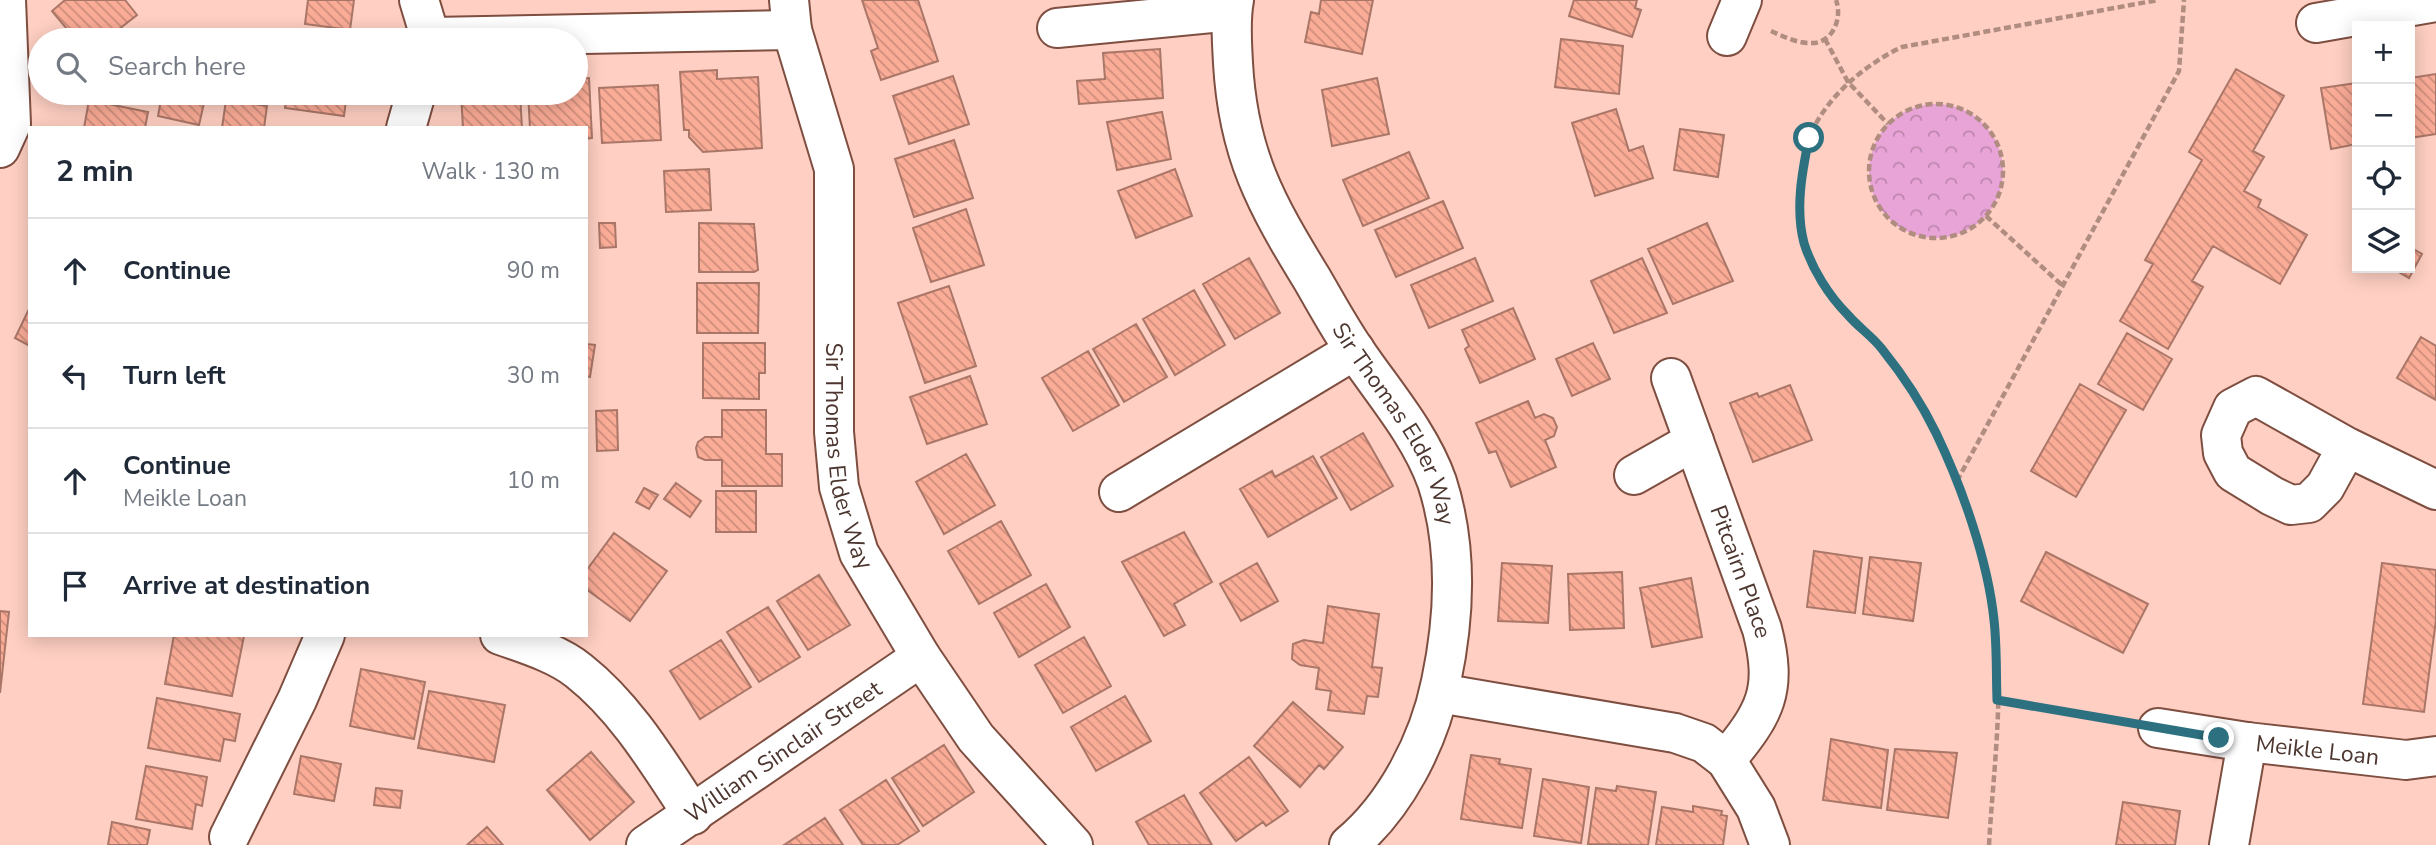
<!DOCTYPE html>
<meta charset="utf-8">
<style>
:root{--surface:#fff;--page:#f6f6f7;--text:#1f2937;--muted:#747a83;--line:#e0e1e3}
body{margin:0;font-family:"Nunito Sans",sans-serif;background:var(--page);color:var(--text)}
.controls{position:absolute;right:21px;top:21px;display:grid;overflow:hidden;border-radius:0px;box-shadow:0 4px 18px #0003}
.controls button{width:63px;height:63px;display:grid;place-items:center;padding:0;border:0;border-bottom:2px solid var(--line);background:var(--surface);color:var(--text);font:35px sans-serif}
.stop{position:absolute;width:21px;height:21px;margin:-16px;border:5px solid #2d7181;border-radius:50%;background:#fff}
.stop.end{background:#2d7181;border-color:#fff;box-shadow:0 2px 7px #0008}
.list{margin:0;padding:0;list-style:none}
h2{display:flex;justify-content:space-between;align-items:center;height:91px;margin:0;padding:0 28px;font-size:30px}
h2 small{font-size:23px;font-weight:400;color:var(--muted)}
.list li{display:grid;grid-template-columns:46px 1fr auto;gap:21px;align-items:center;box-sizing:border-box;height:105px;padding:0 28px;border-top:2px solid var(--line)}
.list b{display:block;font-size:26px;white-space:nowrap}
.list p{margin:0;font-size:23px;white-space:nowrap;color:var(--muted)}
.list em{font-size:23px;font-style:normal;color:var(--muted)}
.icon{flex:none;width:38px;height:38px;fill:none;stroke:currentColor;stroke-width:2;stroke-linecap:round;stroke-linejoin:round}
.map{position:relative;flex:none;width:2436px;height:845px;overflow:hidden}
.search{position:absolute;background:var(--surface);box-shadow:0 4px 18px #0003;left:28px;top:28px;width:560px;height:77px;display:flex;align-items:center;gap:18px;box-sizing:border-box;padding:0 24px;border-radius:38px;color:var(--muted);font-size:26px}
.panel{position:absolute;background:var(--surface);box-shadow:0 4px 18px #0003;left:28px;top:126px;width:560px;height:511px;border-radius:0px}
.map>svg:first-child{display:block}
.forest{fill:url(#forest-crowns)}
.building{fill:url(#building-back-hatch);stroke:#aa7667;stroke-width:2}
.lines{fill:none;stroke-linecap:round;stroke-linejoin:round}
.minor-casing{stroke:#7e4e40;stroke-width:42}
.path{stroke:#b08c81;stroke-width:4.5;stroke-dasharray:7 3.5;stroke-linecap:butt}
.minor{stroke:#fff;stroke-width:38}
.route{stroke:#2d7181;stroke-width:9}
.labels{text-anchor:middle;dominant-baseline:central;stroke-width:5;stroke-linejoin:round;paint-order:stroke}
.street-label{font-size:23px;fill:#4c362f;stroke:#fcfcfc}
</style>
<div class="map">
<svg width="2436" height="845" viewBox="0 0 2436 845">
<defs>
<pattern id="forest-crowns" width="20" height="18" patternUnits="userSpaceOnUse" patternTransform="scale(1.75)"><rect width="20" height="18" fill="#e8a4d7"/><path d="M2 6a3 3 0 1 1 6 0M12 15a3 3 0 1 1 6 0" fill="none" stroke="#be86af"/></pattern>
<pattern id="building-back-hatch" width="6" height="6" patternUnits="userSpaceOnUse" patternTransform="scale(1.75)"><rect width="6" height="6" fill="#fbac97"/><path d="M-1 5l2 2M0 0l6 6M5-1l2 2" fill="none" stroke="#cd8d7c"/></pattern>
</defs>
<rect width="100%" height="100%" fill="#fecfc2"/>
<path class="forest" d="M1869 171a67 67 0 1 1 134 0a67 67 0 1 1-134 0Z"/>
<path class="building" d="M65 0H125L137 15 105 40H76L52 11Z
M308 0H354L350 30 305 24Z
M862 0H918L938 61 881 80 871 51 878 48Z
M1321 0H1373L1362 54 1305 42 1311 12 1319 14Z
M1574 0H1637L1635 8 1641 10 1632 37 1569 16Z
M1561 39 1623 46 1619 94 1555 87Z
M1160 49 1163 98 1079 104 1077 81 1105 79 1103 53Z
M2236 69 2284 96 2253 151 2264 157 2244 191 2261 200 2258 207 2307 235 2280 284 2213 246 2192 281 2203 287 2168 349 2120 321 2153 264 2145 260 2202 160 2189 152Z
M717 70V79L758 77 762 148 703 152 689 137V130H684L680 72Z
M2436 74V134L2410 138V78Z
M953 76 969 124 909 144 893 96Z
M589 78 592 138 586 139V128H530L528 93H576V79Z
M1377 78 1389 134 1332 146 1322 90Z
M2357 83V144L2331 149 2321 88Z
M658 85 661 140 602 143 599 88Z
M287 93H347L344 116 285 108Z
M461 93H520L522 128H463Z
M162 94 204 103 199 125 158 116Z
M89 100 148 112 145 128H84Z
M226 100 267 106 264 128H222Z
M1616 109 1629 151 1643 146 1653 178 1595 196 1572 123Z
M1162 112 1171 159 1117 170 1107 122Z
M1680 129 1724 135 1718 177 1674 170Z
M954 140 973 198 914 217 895 159Z
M1409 152 1429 198 1363 226 1343 180Z
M709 169 711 210 666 212 664 171Z
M1175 169 1192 216 1136 238 1118 191Z
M1443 201 1463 248 1396 277 1375 230Z
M966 209 984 265 931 282 913 228Z
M599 223H615L616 247 600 248Z
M699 223 754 224 758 270 754 272H699Z
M1707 223 1733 281 1673 304 1648 249Z
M2410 247 2422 254 2409 278 2392 268H2410Z
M1249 258 1280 313 1235 339 1203 284Z
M1475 258 1493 301 1429 328 1411 285Z
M1642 258 1667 313 1614 333 1591 281Z
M697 283H759L758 333H697Z
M949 286 976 366 925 383 898 303Z
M1194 290 1225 345 1175 375 1143 319Z
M30 307V346L15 338Z
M1513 308 1535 359 1480 383 1465 349 1469 346 1462 330Z
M1136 324 1167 377 1124 402 1093 349Z
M2127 333 2172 359 2143 410 2098 384Z
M2421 337 2436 346V400L2397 378Z
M703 343H765V373H759V399L703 398Z
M1593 343 1610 379 1572 396 1556 359Z
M586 344 595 345 590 377 586 376Z
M1088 351 1119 405 1073 431 1042 378Z
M970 376 987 424 927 444 910 397Z
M2080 384 2126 410 2076 497 2031 471Z
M1790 385 1812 440 1753 462 1730 403 1757 393 1759 397Z
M1528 401 1535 418 1544 414 1553 418 1557 427 1554 436 1545 440 1556 467 1511 487 1496 451 1489 453 1476 423Z
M617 410 618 450 597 451 596 411Z
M722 410H766V454H782V486H722V460H705L698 457 696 448 698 442 705 437H722Z
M1363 433 1393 486 1351 510 1321 457Z
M966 454 995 505 944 534 916 482Z
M1313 456 1337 498 1268 537 1240 489 1272 471 1275 477Z
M676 483 701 501 690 517 664 499Z
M644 488 658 495 649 509 636 502Z
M716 491H756V532H716Z
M1001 521 1031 575 979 604 948 551Z
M1184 532 1212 582 1174 604 1185 625 1164 636 1122 562Z
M614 533 667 571 630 621 586 589V571Z
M1814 551 1862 558 1855 613 1807 607Z
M2046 552 2148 604 2123 653 2021 601Z
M1870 557 1921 563 1913 621 1863 614Z
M1257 563 1278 601 1241 621 1220 584Z
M1502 563 1552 566 1548 623 1498 621Z
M2382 563 2436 570V620L2424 712 2363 704Z
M1622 572 1624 628 1570 630 1568 574Z
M819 575 850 625 808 650 777 601Z
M1691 578 1702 637 1652 647 1640 588Z
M1046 584 1070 627 1019 657 994 613Z
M1328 606 1379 614 1372 667 1382 668 1378 697 1367 696 1364 714 1328 710 1331 691 1316 689 1319 668 1300 665 1292 659 1293 644 1304 640 1323 643Z
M768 607 800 657 759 682 727 632Z
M0 611 9 612 0 693Z
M174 635 244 636 232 696 165 684Z
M1084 637 1111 686 1063 713 1035 665Z
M721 640 751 687 700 719 670 671Z
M361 669 425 682 414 739 350 726Z
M429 691 505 705 494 762 418 748Z
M1125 696 1151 741 1096 771 1071 727Z
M157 698 240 714 235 741 224 739 220 761 148 748Z
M1293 702 1343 747 1324 769 1319 765 1300 787 1254 746Z
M1831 739 1888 750 1881 808 1823 800Z
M944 745 974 792 923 826 892 778Z
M1895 749 1957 753 1948 818 1887 810Z
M591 752 634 802 590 840 547 790Z
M1471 755 1500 759 1499 764 1531 769 1522 828 1461 819Z
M301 756 341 764 334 801 294 794Z
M1249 757 1288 811 1266 826 1263 822 1236 841 1200 793Z
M146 766 207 777 202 806 196 804 192 829 136 819Z
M1543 779 1589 787 1581 843 1534 836Z
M886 780 919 831 897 845H863L840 810Z
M1617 786 1656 792 1648 845 1588 844 1596 788 1616 791Z
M376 788 402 791 400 808 374 805Z
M1184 795 1212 845H1149L1136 822Z
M2123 802 2180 811 2175 845H2116Z
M1693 806 1722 811 1721 815 1727 816 1723 845H1656L1662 807 1693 812Z
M825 818 843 845H784Z
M112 822 150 830 147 845H108Z
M487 827 503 845H467Z"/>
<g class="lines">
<g class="minor-casing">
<g id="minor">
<path d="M419 0 431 40"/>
<path id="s1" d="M789 0 792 30 834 169V432L839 487 859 553 921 657 976 738 1073 845"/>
<path id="s2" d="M1234 0C1230 21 1232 42 1233 63 1238 154 1266 204 1312 279 1326 303 1340 329 1356 352 1384 393 1420 434 1437 482 1458 547 1455 616 1441 682 1429 741 1396 806 1349 845"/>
<path d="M2316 23 2436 2"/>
<path d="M1057 28 1232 11"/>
<path d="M1727 36 1742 0"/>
<path d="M432 37 792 30"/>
<path d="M406 128 416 93"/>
<path d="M0 148 11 124 6 0"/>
<path id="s3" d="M1671 378 1762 629C1778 691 1765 713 1726 760L1756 808 1770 845"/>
<path d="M2347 447 2325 487 2309 503 2291 505 2272 496 2233 472 2223 453 2221 435 2233 408 2256 396 2347 447 2436 490"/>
<path d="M1634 475 1694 441"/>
<path d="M1119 492 1355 350"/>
<path d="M500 635C526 644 558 654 579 671 627 709 659 764 693 815"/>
<path d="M1439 693 1675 733 1704 743 1726 760"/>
<path id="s4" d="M2158 728 2247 742 2406 760 2436 756"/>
<path d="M229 837 297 700 325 635"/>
<path id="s5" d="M646 845 921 657"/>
<path d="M2229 845 2247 742"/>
</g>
</g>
<path class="path" d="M1771 31C1782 36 1797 43 1809 43 1832 45 1843 19 1836 0
M1825 39 1848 82 1888 124
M1869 171a67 67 0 1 1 134 0a67 67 0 1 1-134 0Z
M1986 216 2063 286
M1957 481 2179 71 2184 0
M1997 700 2117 721
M1989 845C1993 773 2005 690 1994 618 1987 573 1973 528 1959 485 1943 437 1914 387 1881 348 1860 323 1836 304 1819 276 1805 254 1800 226 1801 200 1801 180 1802 157 1809 138 1825 98 1864 65 1902 47L2158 0"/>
<use href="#minor" class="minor"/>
</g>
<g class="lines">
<path class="route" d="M1809 138C1802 172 1795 209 1804 243 1812 269 1829 296 1848 315 1858 327 1872 336 1882 349 1902 374 1922 404 1936 433 1962 487 1988 561 1994 620 1997 646 1996 673 1997 700L2219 738"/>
</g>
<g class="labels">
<g class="street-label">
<text stroke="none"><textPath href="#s2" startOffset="464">Sir Thomas Elder Way</textPath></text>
<text stroke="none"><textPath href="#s1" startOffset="464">Sir Thomas Elder Way</textPath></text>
<text stroke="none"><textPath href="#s3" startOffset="206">Pitcairn Place</textPath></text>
<text stroke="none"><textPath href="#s4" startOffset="161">Meikle Loan</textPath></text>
<text stroke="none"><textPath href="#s5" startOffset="166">William Sinclair Street</textPath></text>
</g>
</g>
</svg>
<div class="controls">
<button>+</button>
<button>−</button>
<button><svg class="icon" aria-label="locate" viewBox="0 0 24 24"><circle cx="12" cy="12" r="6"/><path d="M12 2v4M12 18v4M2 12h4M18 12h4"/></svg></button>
<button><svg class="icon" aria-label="layers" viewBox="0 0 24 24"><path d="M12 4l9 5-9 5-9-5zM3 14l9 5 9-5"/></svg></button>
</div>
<div class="stop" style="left:1809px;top:138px"></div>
<div class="stop end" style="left:2219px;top:738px"></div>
<div class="search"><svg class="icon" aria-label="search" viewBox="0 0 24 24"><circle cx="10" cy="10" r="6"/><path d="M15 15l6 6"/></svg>Search here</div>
<section class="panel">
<h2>2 min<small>Walk · 130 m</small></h2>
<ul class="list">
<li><svg class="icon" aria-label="ahead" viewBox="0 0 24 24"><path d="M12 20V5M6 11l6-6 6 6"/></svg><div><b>Continue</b></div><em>90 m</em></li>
<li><svg class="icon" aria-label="left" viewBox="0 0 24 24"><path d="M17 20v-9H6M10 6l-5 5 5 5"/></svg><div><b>Turn left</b></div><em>30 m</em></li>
<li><svg class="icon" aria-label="ahead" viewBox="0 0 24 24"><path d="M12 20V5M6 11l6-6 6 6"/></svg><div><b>Continue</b><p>Meikle Loan</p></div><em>10 m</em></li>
<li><svg class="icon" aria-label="arrive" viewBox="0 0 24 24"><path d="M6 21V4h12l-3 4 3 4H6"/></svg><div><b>Arrive at destination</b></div></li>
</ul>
</section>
</div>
